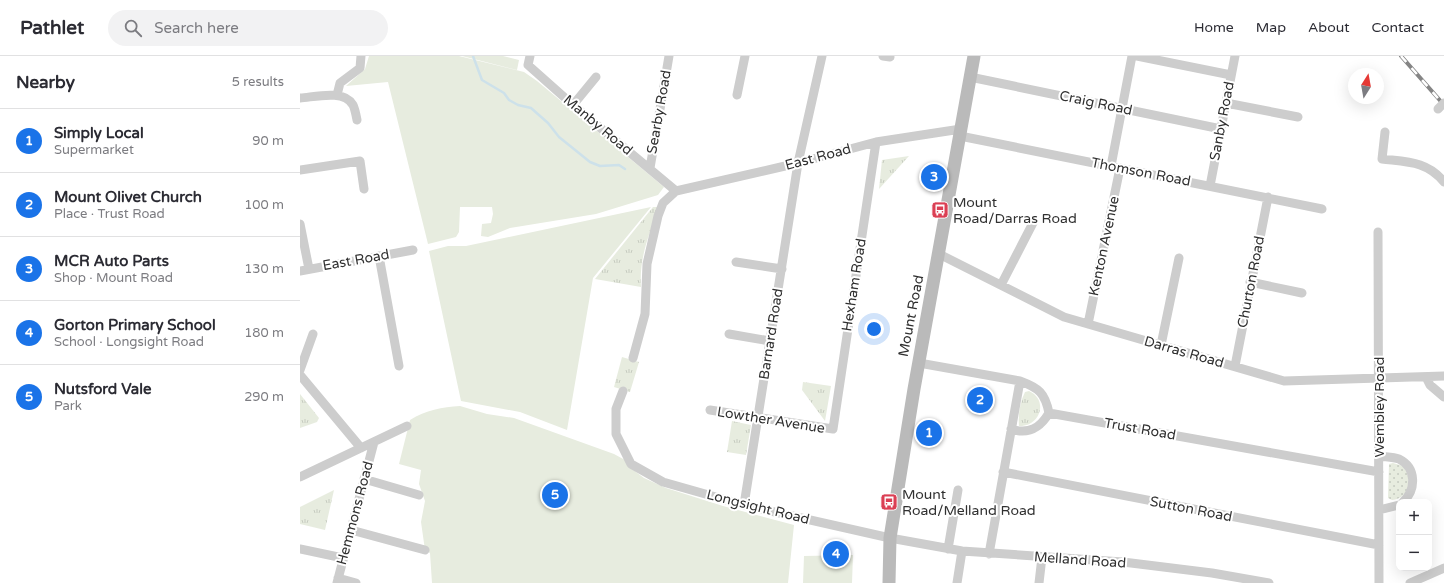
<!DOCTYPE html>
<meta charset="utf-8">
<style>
:root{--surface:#fff;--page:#f2f2f3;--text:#2b2b33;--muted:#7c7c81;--line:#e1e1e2;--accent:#1a73e8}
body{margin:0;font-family:"Varela Round",sans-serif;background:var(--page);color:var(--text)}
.controls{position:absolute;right:12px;bottom:12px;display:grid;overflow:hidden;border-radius:8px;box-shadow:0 4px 16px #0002}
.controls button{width:36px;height:36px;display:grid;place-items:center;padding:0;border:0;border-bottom:1px solid var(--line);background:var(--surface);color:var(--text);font:20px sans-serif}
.compass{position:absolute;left:1048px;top:12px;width:36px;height:36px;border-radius:50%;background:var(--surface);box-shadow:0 4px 16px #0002;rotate:11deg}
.you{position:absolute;left:574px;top:273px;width:14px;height:14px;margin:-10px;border:3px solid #fff;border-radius:50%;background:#1a73e8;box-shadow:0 0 0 6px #1a73e833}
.badge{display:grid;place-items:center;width:26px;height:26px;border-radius:50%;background:var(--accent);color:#fff;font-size:13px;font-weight:700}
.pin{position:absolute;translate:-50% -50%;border:2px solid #fff;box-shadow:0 1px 4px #0006}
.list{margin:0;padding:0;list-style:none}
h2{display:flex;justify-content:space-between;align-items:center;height:52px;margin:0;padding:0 16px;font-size:17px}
h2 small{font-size:13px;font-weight:400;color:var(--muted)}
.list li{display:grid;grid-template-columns:26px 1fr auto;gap:12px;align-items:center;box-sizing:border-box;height:64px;padding:0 16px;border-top:1px solid var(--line)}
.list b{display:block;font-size:15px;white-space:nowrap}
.list p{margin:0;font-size:13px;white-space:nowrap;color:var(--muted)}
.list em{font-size:13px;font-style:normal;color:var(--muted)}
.icon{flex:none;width:22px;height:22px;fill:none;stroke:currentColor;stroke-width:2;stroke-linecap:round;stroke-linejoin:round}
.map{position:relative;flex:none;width:1144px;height:527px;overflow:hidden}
header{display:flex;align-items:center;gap:24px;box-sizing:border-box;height:56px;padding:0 20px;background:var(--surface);border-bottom:1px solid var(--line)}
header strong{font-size:19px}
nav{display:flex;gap:22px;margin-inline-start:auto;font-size:14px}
.search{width:280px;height:36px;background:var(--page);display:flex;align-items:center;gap:10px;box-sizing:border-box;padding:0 14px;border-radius:22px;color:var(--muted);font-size:15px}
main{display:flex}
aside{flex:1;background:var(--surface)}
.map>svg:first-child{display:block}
.grass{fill:url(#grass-tufts)}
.park{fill:#e7ecdf}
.garden{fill:url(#garden-dots)}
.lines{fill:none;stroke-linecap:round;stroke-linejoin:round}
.stream{stroke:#cde1ea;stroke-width:2.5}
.minor{stroke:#cdcdcd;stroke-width:9}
.secondary{stroke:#bababa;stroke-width:13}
.rail-casing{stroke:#858585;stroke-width:4}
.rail{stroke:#fff;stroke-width:2.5;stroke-dasharray:8;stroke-linecap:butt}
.minor-bridge{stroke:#cdcdcd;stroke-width:9}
.labels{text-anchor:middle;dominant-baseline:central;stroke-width:4;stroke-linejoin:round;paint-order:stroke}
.street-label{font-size:14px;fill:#303030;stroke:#fff}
.poi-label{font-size:14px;fill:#303030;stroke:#fff;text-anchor:start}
</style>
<header>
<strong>Pathlet</strong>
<div class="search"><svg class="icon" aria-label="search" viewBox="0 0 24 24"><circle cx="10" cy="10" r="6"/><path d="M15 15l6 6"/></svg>Search here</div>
<nav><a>Home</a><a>Map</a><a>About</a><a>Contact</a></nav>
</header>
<main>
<aside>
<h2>Nearby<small>5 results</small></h2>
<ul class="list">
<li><span class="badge">1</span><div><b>Simply Local</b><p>Supermarket</p></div><em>90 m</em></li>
<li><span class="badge">2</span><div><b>Mount Olivet Church</b><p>Place · Trust Road</p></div><em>100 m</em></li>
<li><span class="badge">3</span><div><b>MCR Auto Parts</b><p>Shop · Mount Road</p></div><em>130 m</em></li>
<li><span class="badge">4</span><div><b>Gorton Primary School</b><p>School · Longsight Road</p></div><em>180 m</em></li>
<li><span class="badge">5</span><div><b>Nutsford Vale</b><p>Park</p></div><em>290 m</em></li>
</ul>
</aside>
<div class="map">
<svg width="1144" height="527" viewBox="0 0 1144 527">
<defs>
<pattern id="grass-tufts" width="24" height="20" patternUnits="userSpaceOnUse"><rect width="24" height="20" fill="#e7ecdf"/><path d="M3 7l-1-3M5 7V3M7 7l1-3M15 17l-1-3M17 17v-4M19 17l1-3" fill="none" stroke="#c6cbc0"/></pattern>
<pattern id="garden-dots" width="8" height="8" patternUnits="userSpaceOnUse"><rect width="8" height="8" fill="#e7ecdf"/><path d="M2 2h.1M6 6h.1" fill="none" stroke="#c6cbc0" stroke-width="1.8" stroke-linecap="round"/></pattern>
</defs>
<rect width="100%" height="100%" fill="#fff"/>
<path class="grass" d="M609 100 579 133 582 104Z
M353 151H360C349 177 339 202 341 231L295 223Z
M322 301 339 306 330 336 314 331Z
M503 326 531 330 525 365 502 334Z
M729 335C749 344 740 371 719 370 718 358 720 346 725 336Z
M0 338 19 362 17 366 0 372Z
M432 365 451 369 446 399 427 396Z
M34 434 25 474 0 468V451Z"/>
<path class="park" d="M69 0H159L224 16 237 25 364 131 358 139 296 158 210 172 188 181 181 180 182 168 191 167 193 158 192 151H160L159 176 156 181 128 188 88 26 46 30 65 13Z
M162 0H203L219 4 217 14Z
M351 151 293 222 267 374 220 356 161 345 129 195 148 190H166Z
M160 350 187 358 214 362 314 398 325 404 332 413 344 422 366 432 423 450 494 469 488 527H132L130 497 125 494 121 466 125 445 119 428 121 414 99 408 110 364C126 354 142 351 160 350Z
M553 499 552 527H503L504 500Z"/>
<path class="garden" d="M1093 407 1103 410C1113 422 1110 442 1092 444L1088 442 1089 408Z"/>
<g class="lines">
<path class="stream" d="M173 0 182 24 204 37 209 44 218 49 231 52 248 67 259 81 290 106 300 110 319 109 325 113"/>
<path class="minor" d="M230 0 228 9 273 49 376 135
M583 0 590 1
M837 0 931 19
M670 21 921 73
M37 39 40 27 60 12 61 0
M437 39 445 0
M0 42C15 41 44 33 53 49 55 53 56 59 57 64
M926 47 998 61
M273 49 296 21
M1085 76 1082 103C1107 106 1127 105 1144 126
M660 80 1022 153
M811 110 832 0
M350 112 369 0
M0 114 60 105 64 133
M910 130 935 0
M376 135 498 107 576 86 661 73
M0 168 9 213
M1078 176 1079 527
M639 198 764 261 984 325 1144 320
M79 200 99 310
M436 206 482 213
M0 215 113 194
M950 226 1002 237
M701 229 734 165
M788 268 820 112
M429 278 470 285
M861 289 879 202
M333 302 345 258 347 208 358 160 363 147 376 135
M619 307 720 325C739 332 745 337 749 357L1079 416
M935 310 968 141
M0 314 13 278
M0 319 61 392
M1126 321 1130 329 1144 341
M323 335 316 353V378L331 408 363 426 444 449 590 482 662 495 823 506 912 517 969 527
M410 354 533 373 576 86
M711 373C729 379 740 372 749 357
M1079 400C1085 401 1093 401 1099 403 1117 412 1116 434 1103 446
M703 416 1079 489
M0 421 107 370
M64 423 119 439
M444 449 498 107 522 0
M1079 454 1099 449
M51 474 125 494
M0 493 43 502
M648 493 658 434
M689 498 720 325
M38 522 56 527
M37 527 74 386
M657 527 662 495
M739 527 742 501
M1110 527 1144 512"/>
<path class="secondary" d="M589 527 590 482 614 333 674 0"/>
<g class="rail-casing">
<path id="rail" d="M1101 0 1144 49"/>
</g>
<use href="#rail" class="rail"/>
<path class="minor-bridge" d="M1138 53 1144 47"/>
</g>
<defs>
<g id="bus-square" transform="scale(0.9)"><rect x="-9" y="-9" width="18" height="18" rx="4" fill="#db3f54" stroke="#fff"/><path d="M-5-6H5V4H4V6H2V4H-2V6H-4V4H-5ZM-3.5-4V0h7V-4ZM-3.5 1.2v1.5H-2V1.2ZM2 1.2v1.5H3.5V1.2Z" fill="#fff"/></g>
</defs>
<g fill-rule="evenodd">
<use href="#bus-square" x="640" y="154"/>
<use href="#bus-square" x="589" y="446"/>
</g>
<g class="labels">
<g class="street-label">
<text transform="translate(796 47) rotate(12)">Craig Road</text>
<text transform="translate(359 56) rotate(-80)">Searby Road</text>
<text transform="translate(922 65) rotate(-79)">Sanby Road</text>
<text transform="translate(298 69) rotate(40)">Manby Road</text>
<text transform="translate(518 101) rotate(-15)">East Road</text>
<text transform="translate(841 116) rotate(11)">Thomson Road</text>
<text transform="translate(804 190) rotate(-78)">Kenton Avenue</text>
<text transform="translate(56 204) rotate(-10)">East Road</text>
<text transform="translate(951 226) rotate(-79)">Churton Road</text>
<text transform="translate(554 229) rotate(-81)">Hexham Road</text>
<text transform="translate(611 260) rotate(-79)">Mount Road</text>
<text transform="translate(471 278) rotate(-81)">Barnard Road</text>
<text transform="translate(884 296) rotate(16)">Darras Road</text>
<text transform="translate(1079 351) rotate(-90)">Wembley Road</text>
<text transform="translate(471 364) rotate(9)">Lowther Avenue</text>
<text transform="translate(840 373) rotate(10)">Trust Road</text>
<text transform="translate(458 451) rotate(14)">Longsight Road</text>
<text transform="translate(891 453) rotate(11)">Sutton Road</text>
<text transform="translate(55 457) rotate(-75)">Hemmons Road</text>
<text transform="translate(780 504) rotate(4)">Melland Road</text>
</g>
<g class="poi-label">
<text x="653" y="146">Mount<tspan x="653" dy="16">Road/Darras Road</tspan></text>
<text x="602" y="438">Mount<tspan x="602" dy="16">Road/Melland Road</tspan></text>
</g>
</g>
</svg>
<div class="controls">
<button>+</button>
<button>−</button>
</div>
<svg class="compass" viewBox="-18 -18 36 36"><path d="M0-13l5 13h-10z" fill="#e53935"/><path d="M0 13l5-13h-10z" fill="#7c7c81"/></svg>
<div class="you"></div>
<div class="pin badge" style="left:629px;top:377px">1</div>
<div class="pin badge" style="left:680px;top:344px">2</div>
<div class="pin badge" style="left:634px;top:121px">3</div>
<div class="pin badge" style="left:536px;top:498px">4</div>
<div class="pin badge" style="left:255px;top:439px">5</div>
</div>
</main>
